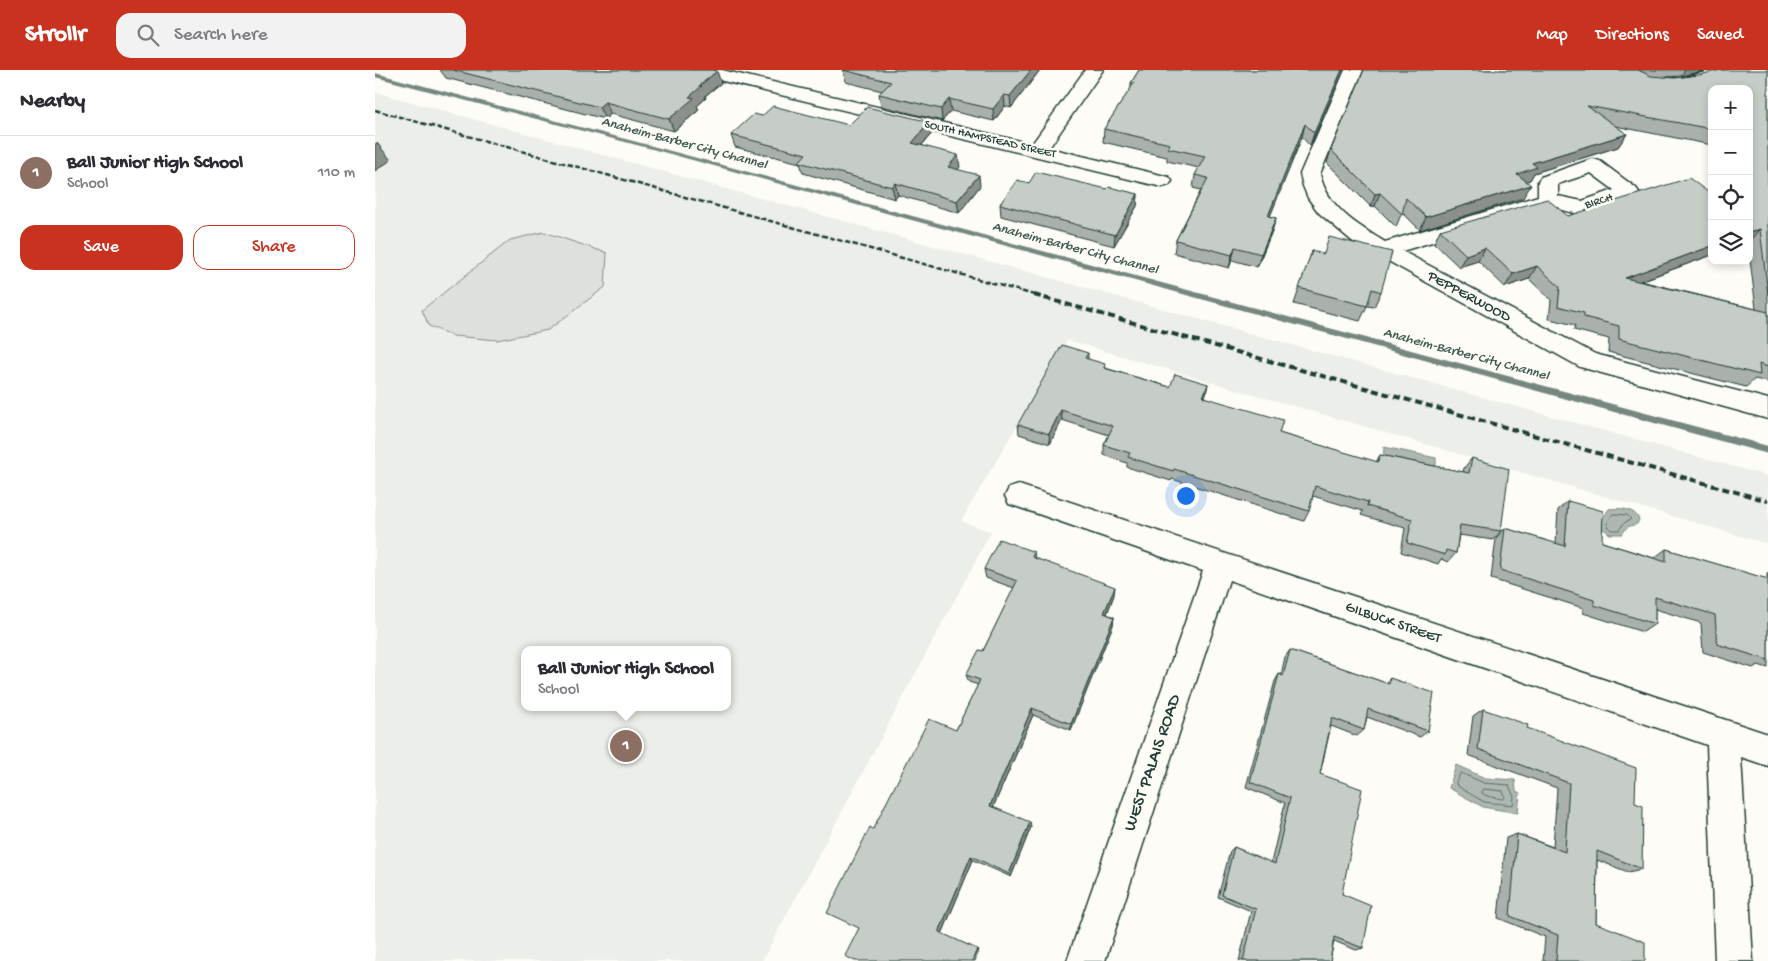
<!DOCTYPE html>
<meta charset="utf-8">
<style>
:root{--surface:#fff;--page:#f2f2f3;--text:#2b2b33;--muted:#7c7c81;--line:#e1e1e2;--accent:#c8321e}
body{margin:0;font-family:"Gochi Hand",sans-serif;background:var(--page);color:var(--text)}
.controls{position:absolute;right:15px;top:15px;display:grid;overflow:hidden;border-radius:10px;box-shadow:0 2px 8px #0003}
.controls button{width:45px;height:45px;display:grid;place-items:center;padding:0;border:0;border-bottom:1px solid var(--line);background:var(--surface);color:var(--text);font:25px sans-serif}
.you{position:absolute;left:810px;top:425px;width:18px;height:18px;margin:-12px;border:4px solid #fff;border-radius:50%;background:#1a73e8;box-shadow:0 0 0 8px #1a73e833}
.badge{display:grid;place-items:center;width:32px;height:32px;border-radius:50%;background:var(--accent);color:#fff;font-size:16px;font-weight:700}
.pin{position:absolute;translate:-50% -50%;border:2px solid #fff;box-shadow:0 1px 5px #0006}
.popup{position:absolute;left:146px;top:576px;width:210px;height:65px;box-sizing:border-box;display:grid;place-content:center;border-radius:10px;background:var(--surface);filter:drop-shadow(0 1px 4px #0005);font-size:16px;white-space:nowrap;color:var(--muted)}
.popup b{font-size:19px;color:var(--text)}
.popup::after{content:'';position:absolute;left:50%;top:100%;margin-left:-10px;border:10px solid transparent;border-top-color:var(--surface)}
.list{margin:0;padding:0;list-style:none}
h2{display:flex;justify-content:space-between;align-items:center;height:65px;margin:0;padding:0 20px;font-size:21px}
h2 small{font-size:16px;font-weight:400;color:var(--muted)}
.list li{display:grid;grid-template-columns:32px 1fr auto;gap:15px;align-items:center;box-sizing:border-box;height:75px;padding:0 20px;border-top:1px solid var(--line)}
.list b{display:block;font-size:19px;white-space:nowrap}
.list p{margin:0;font-size:16px;white-space:nowrap;color:var(--muted)}
.list em{font-size:16px;font-style:normal;color:var(--muted)}
.actions{display:flex;gap:10px;padding:15px 20px}
.actions a{flex:1;padding:11px 0;border:1px solid var(--accent);border-radius:15px;text-align:center;font-size:18px;color:var(--accent)}
.actions .main{background:var(--accent);color:#fff}
.icon{flex:none;width:28px;height:28px;fill:none;stroke:currentColor;stroke-width:2;stroke-linecap:round;stroke-linejoin:round}
.map{position:relative;flex:none;width:1393px;height:891px;overflow:hidden}
header{display:flex;align-items:center;gap:30px;box-sizing:border-box;height:70px;padding:0 25px;background:var(--accent);color:#fff}
header strong{font-size:24px}
nav{display:flex;gap:28px;margin-inline-start:auto;font-size:18px}
.search{width:350px;height:45px;background:var(--page);display:flex;align-items:center;gap:12px;box-sizing:border-box;padding:0 18px;border-radius:15px;color:var(--muted);font-size:19px}
main{display:flex}
aside{flex:1;background:var(--surface)}
.map>svg:first-child{display:block}
.built{fill:#eceee9;fill-rule:evenodd}
.green{fill:#dde0db;stroke:#7e8e88}
.water{fill:#aeb8b1;stroke:#75877f}
.lines{fill:none;stroke-linecap:round;stroke-linejoin:round}
.shore{stroke:#586e66;stroke-width:1}
.stream{fill:#75877f;fill-rule:evenodd}
.minor-casing{stroke:#1f3d34;stroke-width:3}
.minor{fill:#fdfcf7;fill-rule:evenodd}
.rail-far1{stroke:#1f3d34;stroke-width:2.5;stroke-dasharray:5.5 2.5;stroke-linecap:butt}
.rail{stroke:#1f3d34;stroke-width:4;stroke-dasharray:7 4;stroke-linecap:butt}
.wall{fill:#aab0ab;stroke:#1f3d34}
.shaded-wall{fill:#8b908b;stroke:#1f3d34}
.building{fill:#c6cdc7;stroke:#1f3d34}
.labels{text-anchor:middle;dominant-baseline:central;stroke-width:5;stroke-linejoin:round;paint-order:stroke}
.far-street-label{font-size:12px;fill:#1f3d34;stroke:#fdfcf7}
.far-water-label{font-size:14px;font-style:italic;fill:#435c53;stroke:#fdfcf7}
.street-label{font-size:15px;fill:#1f3d34;stroke:#fdfcf7}
.near-street-label{font-size:18px;fill:#1f3d34;stroke:#fdfcf7}
</style>
<header>
<strong>Strollr</strong>
<div class="search"><svg class="icon" aria-label="search" viewBox="0 0 24 24"><circle cx="10" cy="10" r="6"/><path d="M15 15l6 6"/></svg>Search here</div>
<nav><a>Map</a><a>Directions</a><a>Saved</a></nav>
</header>
<main>
<aside>
<h2>Nearby<small></small></h2>
<ul class="list">
<li><span class="badge" style="background:#8d6e63">1</span><div><b>Ball Junior High School</b><p>School</p></div><em>110 m</em></li>
</ul>
<div class="actions"><a class="main">Save</a><a>Share</a></div>
</aside>
<div class="map">
<svg width="1393" height="891" viewBox="0 0 1393 891">
<rect width="100%" height="100%" fill="#fdfcf7"/>
<filter id="ink" filterUnits="userSpaceOnUse"><feTurbulence type="fractalNoise" baseFrequency=".02" numOctaves="2"/><feDisplacementMap in="SourceGraphic" scale="10" xChannelSelector="R" yChannelSelector="G"/><feConvolveMatrix kernelMatrix="1 2 1 2 8 2 1 2 1" color-interpolation-filters="sRGB"/></filter>
<g filter="url(#ink)">
<path class="built" d="M0 22 1393 406V474L692 270 586 451 616 462 387 891H0ZM150 580H352V637H150Z"/>
<path class="green" d="M169 162 232 183 230 217 173 260 122 270 78 266 54 256 47 240 135 170Z"/>
<path class="water" d="M1009 377 1061 388V404L1008 393Z
M1234 439C1245 438 1260 438 1264 450L1262 454 1252 457 1247 464H1235L1227 458 1226 451Z
M1081 695 1110 708 1140 710 1141 721 1145 723 1143 743 1108 737 1074 718Z"/>
<g class="lines">
<path class="shore" d="M1238 444 1252 445 1256 449 1249 453 1244 460H1237L1232 455Z
M1086 703 1109 713 1134 715 1139 727 1138 735 1109 732 1082 716 1081 713Z
M1109 719 1128 721 1130 727 1128 729 1112 726 1107 723Z"/>
<path class="stream" d="M0 3 281 77 1393 376V384L277 79 0 7Z"/>
<g class="minor-casing">
<path id="minor" d="M316 0H347L657 74 710 0H728L674 78 794 107 797 111 794 115 787 117 319 4Z
M970 0H988L945 104C952 137 982 155 1010 172L1163 126V111L1166 107 1211 91 1218 89 1225 91 1261 118 1264 122 1261 126 1208 145 1174 137 1027 181 1220 284 1393 329V349L1205 297 977 171 944 143 933 128 928 116 925 104ZM1216 103 1239 120 1207 131 1183 126V114Z
M1237 0H1258L1282 10 1306 8 1331 2 1329 0H1350L1353 4 1350 8C1318 16 1288 26 1256 13 1249 10 1241 6 1237 0Z
M644 415 1393 664V696L1366 687 1378 891H1340L1332 675 854 510 730 891H692L828 501 634 434 630 426 634 418Z"/>
</g>
<use href="#minor" class="minor"/>
<path class="rail-far1" d="M0 40 663 226"/>
<path class="rail" d="M659 225 1393 431"/>
</g>
<path class="wall" d="M65 0H338L346 13 330 26 331 28 322 36 324 40 299 61 236 44 230 49 71 8Z
M468 0H665L636 38 630 36 619 51 576 41 567 51 506 36 504 24 507 21 471 12Z
M764 0H969L935 76 927 67 895 146 901 148 897 161 882 197 857 190 854 198 799 183 801 170 826 120 818 118 820 105 824 98 792 91V87L728 72 729 59 756 18V13Z
M989 0H1328V1L1306 6 1292 7 1300 8 1393 0V312L1380 309 1371 317 1233 282 1234 269 1199 260 1200 255 1174 249 1176 230 1154 209 1130 217 1103 191 1084 197 1059 173 1065 160 1193 146 1337 125V185L1266 211 1381 239 1374 181V19H1337V75L1240 56 1252 64 1243 77 1159 103 1155 110 1151 111 1148 128 1045 160 1027 142 1021 157 1000 136 996 137 952 93 956 80Z
M387 46 557 63 547 75 585 97 582 99 605 116 584 143 523 125 520 129 428 103 425 93 360 77 356 65Z
M654 113 732 119 763 124 762 136 739 176 626 146 625 134Z
M937 181 1006 222 999 237 992 236 985 251 919 234Z
M713 283V289L730 298 795 317 833 314 829 327 904 363 1001 392 1005 385 1088 402 1089 398 1097 388 1126 461 1118 470 1084 465 1081 483 1073 492 1066 489 1063 494 1026 482 1030 458 986 445 988 441 938 426 934 441 929 451 797 409 796 411 752 397V393L729 385V375L734 365 687 350 675 374 644 364 643 354Z
M1193 431 1227 472 1279 488 1291 479 1392 509V503H1393V598L1383 595 1378 598 1328 582 1326 553 1280 539V554L1268 562 1208 543V538L1116 509 1121 468 1130 458 1181 474 1183 440Z
M659 482 660 488 739 525 732 544 739 547 738 555 696 660 658 645 618 737 656 757 636 807 598 790 567 864 604 880 484 858 498 759 581 660 603 615 594 612 591 605 608 581 639 518 611 508 609 499Z
M915 580 1011 613 1015 608 1053 661 1045 667 992 647 989 660 982 666 956 656 945 704 967 824 988 878 981 880 959 871 955 891H864L876 841 843 827 855 781 859 777 896 793 910 733 871 717 900 611 904 604 906 605 910 587Z
M1108 639 1152 658 1260 733 1267 799 1253 802 1222 790 1221 853 1270 891H1168L1170 867 1123 848 1131 768 1142 764 1178 777 1182 718 1093 685 1098 646Z"/>
<path class="shaded-wall" d="M656 0H665L636 38 635 26Z
M967 0H969L935 76 939 63Z
M1310 0H1328V1L1306 6Z
M342 1 346 13 330 26 331 28 322 36 324 40 299 61 294 49 324 16Z
M629 25 630 36 619 51 618 39Z
M574 29 576 41 567 51 566 39Z
M230 32 236 44 230 49 224 37Z
M555 52 557 63 539 84 537 73Z
M930 54 927 67 890 159 893 146Z
M1252 64 1243 77 1159 103 1155 110 1135 117 1142 104 1157 93Z
M2 73 16 90 0 101V74Z
M583 85 585 97 575 109 573 97Z
M604 105 605 116 584 143 582 131Z
M520 113 523 125 520 129 517 117Z
M1156 115 1148 128 1045 160 1051 147Z
M1005 123 1000 136 996 137 1000 124Z
M763 124 762 136 739 176 740 165Z
M901 148 897 161 882 197 886 184Z
M1385 159 1374 171V163Z
M1337 176V185L1240 220 1250 208Z
M860 177 857 190 854 198 857 185Z
M1110 178 1103 191 1084 197 1091 185Z
M1162 196 1154 209 1130 217 1138 204Z
M833 314 831 324 825 337 828 327Z
M686 340 687 350 675 374 674 364Z
M740 517 739 525 729 551V543Z
M739 547 738 555 696 660V654Z
M657 638 658 645 617 740 615 736Z
M655 752 656 757 636 807 634 804Z
M596 786 598 790 567 864 564 862Z
M602 879 604 880 600 891H597Z"/>
<path class="building" d="M78 0H338L342 1 324 16H327L314 27 319 28 294 49 230 32 224 37Z
M468 0H656L635 26 629 25 618 39 574 29 566 39 504 24 516 12Z
M764 0H967L939 63 930 54 893 146 901 148 886 184 860 177 857 185 801 170 833 108 820 105 830 86 793 78 795 74 729 59 759 13H756Z
M989 0H1263L1276 6 1300 8 1324 5 1346 0H1393V224L1385 159 1374 163V19H1337V59L1212 36 1252 64 1157 93 1162 97 1142 104 1156 115 1051 147 1031 128 1027 144 1005 123 1000 124 956 80Z
M398 36 474 55 492 37 555 52 537 73 583 85 573 97 604 105 582 131 520 113 517 117 424 92 431 84 356 65 379 44 387 46Z
M661 102 732 119 734 117 763 124 740 165 625 134 642 110 654 113Z
M1314 108 1337 125V176L1250 208 1393 242V297L1384 294 1385 305 1244 269V256L1209 247V243L1183 236 1185 217 1162 196 1138 204 1110 178 1091 185 1065 160 1172 129 1193 146Z
M954 167 1017 182 1006 222 997 219 992 236 924 218 937 181 949 184Z
M687 275 713 283 710 288 730 294 729 298 795 317 800 304 833 314 828 327 908 350 904 363 1003 392 1005 385 1094 403 1097 388 1134 399 1126 461 1085 455 1081 483 1071 480 1070 485 1032 473 1037 449 992 436 993 432 940 416 934 441 799 399 798 401 753 387 755 383 729 375 738 356 686 340 674 364 643 354Z
M1193 431 1228 441 1227 472 1291 492V479L1393 509V590L1342 574 1340 545 1280 527V554L1219 535V530L1125 500 1130 458 1190 476Z
M624 469 659 482 657 487 740 517 729 543 739 547 696 654 657 638 615 736 655 752 634 804 596 786 564 862 602 879 597 891H480L470 886 484 858 452 843 495 757 498 759 554 649 581 660 605 610 591 605 604 580 608 581 642 511 609 499Z
M915 580 1014 614 1015 608 1059 623 1053 661 993 639 989 660 957 648 945 704 987 719 967 824 996 836 988 878 959 867 955 891H868L881 839 847 825 859 777 900 794 915 728 875 712 904 604 908 606Z
M1108 639 1153 655 1152 658 1261 698 1260 733 1268 736 1267 799 1222 781 1221 853 1270 872V891H1181L1183 865 1135 846 1142 764 1190 782 1194 713 1103 679Z"/>
</g>
<g class="labels">
<g class="far-street-label">
<text transform="translate(615 70) rotate(13)">SOUTH HAMPSTEAD STREET</text>
<text transform="translate(1224 132) rotate(-17)">BIRCH</text>
</g>
<g class="far-water-label">
<text transform="translate(309 74) rotate(15)">Anaheim-Barber City Channel</text>
<text transform="translate(700 179) rotate(15)">Anaheim-Barber City Channel</text>
<text transform="translate(1091 285) rotate(15)">Anaheim-Barber City Channel</text>
</g>
<g class="street-label">
<text transform="translate(1094 227) rotate(28)">PEPPERWOOD</text>
<text transform="translate(1018 553) rotate(19)">GILBUCK STREET</text>
</g>
<g class="near-street-label">
<text transform="translate(778 693) rotate(-71)">WEST PALAIS ROAD</text>
</g>
</g>
</svg>
<div class="controls">
<button>+</button>
<button>−</button>
<button><svg class="icon" aria-label="locate" viewBox="0 0 24 24"><circle cx="12" cy="12" r="6"/><path d="M12 2v4M12 18v4M2 12h4M18 12h4"/></svg></button>
<button><svg class="icon" aria-label="layers" viewBox="0 0 24 24"><path d="M12 4l9 5-9 5-9-5zM3 14l9 5 9-5"/></svg></button>
</div>
<div class="you"></div>
<div class="pin badge" style="left:251px;top:676px;background:#8d6e63">1</div>
<div class="popup"><b>Ball Junior High School</b>School</div>
</div>
</main>
